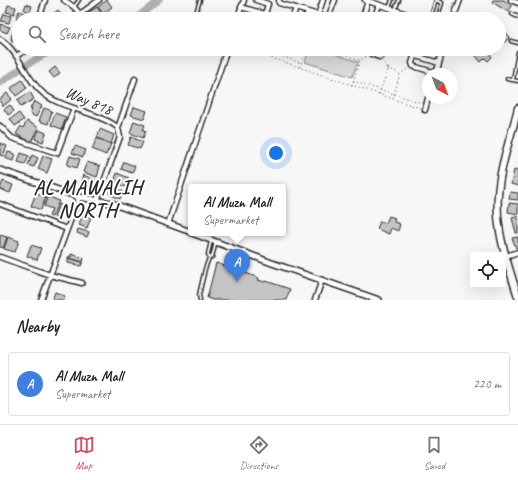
<!DOCTYPE html>
<style>
:root{--surface:#fff;--page:#f2f2f2;--text:#222;--muted:#767676;--line:#e0e0e0;--accent:#d1495b}
body{margin:0;font-family:Caveat,sans-serif;background:var(--page);color:var(--text)}
.controls{position:absolute;right:12px;bottom:12px;display:grid;overflow:hidden;border-radius:4px;box-shadow:0 4px 16px #0002}
.controls button{width:36px;height:36px;display:grid;place-items:center;padding:0;border:0;border-bottom:1px solid var(--line);background:var(--surface);color:var(--text);font:20px sans-serif}
.compass{position:absolute;left:422px;top:68px;width:36px;height:36px;border-radius:50%;background:var(--surface);box-shadow:0 4px 16px #0002;rotate:139deg}
.you{position:absolute;left:276px;top:153px;width:14px;height:14px;margin:-10px;border:3px solid #fff;border-radius:50%;background:#1a73e8;box-shadow:0 0 0 6px #1a73e833}
.badge{display:grid;place-items:center;width:26px;height:26px;border-radius:50%;background:var(--accent);color:#fff;font-size:13px;font-weight:700}
.pin{position:absolute;translate:-50% -33px;filter:drop-shadow(0 1px 2px #0008)}
.pin::after{content:'';position:absolute;top:21px;width:14px;height:12px;background:inherit;clip-path:polygon(0 0,100% 0,50% 100%)}
.popup{position:absolute;left:188px;top:184px;width:98px;height:52px;box-sizing:border-box;display:grid;place-content:center;border-radius:4px;background:var(--surface);filter:drop-shadow(0 1px 3px #0005);font-size:13px;white-space:nowrap;color:var(--muted)}
.popup b{font-size:15px;color:var(--text)}
.popup::after{content:'';position:absolute;left:50%;top:100%;margin-left:-8px;border:8px solid transparent;border-top-color:var(--surface)}
.list{margin:0;padding:0;list-style:none}
h2{display:flex;justify-content:space-between;align-items:center;height:52px;margin:0;padding:0 16px;font-size:17px}
h2 small{font-size:13px;font-weight:400;color:var(--muted)}
.list li{display:grid;grid-template-columns:26px 1fr auto;gap:12px;align-items:center;box-sizing:border-box;height:64px;margin:0 8px 8px;padding:0 8px;border:1px solid var(--line);border-radius:4px}
.list b{display:block;font-size:15px;white-space:nowrap}
.list p{margin:0;font-size:13px;white-space:nowrap;color:var(--muted)}
.list em{font-size:13px;font-style:normal;color:var(--muted)}
.icon{flex:none;width:22px;height:22px;fill:none;stroke:currentColor;stroke-width:2;stroke-linecap:round;stroke-linejoin:round}
.map{position:relative;flex:none;width:518px;height:300px;overflow:hidden}
.search{position:absolute;background:var(--surface);box-shadow:0 4px 16px #0002;left:12px;right:12px;top:12px;height:44px;display:flex;align-items:center;gap:10px;box-sizing:border-box;padding:0 14px;border-radius:22px;color:var(--muted);font-size:15px}
.sheet{height:124px;background:var(--surface)}
nav{display:flex;justify-content:space-around;align-items:center;box-sizing:border-box;height:56px;border-top:1px solid var(--line);background:var(--surface);font-size:11px;color:var(--muted)}
nav a{display:grid;justify-items:center;gap:2px}
nav .on{color:var(--accent)}
.map>svg:first-child{display:block}
.green{fill:#d9d9d9;stroke:#828282}
.lines{fill:none;stroke-linecap:round;stroke-linejoin:round}
.river{stroke:#b0b0b0;stroke-width:7}
.building{fill:#c4c4c4;stroke:#2b2b2b}
.service-casing{stroke:#2b2b2b;stroke-width:5}
.minor-casing{stroke:#2b2b2b;stroke-width:7}
.tertiary-casing{stroke:#2b2b2b;stroke-width:8}
.secondary-casing{stroke:#2b2b2b;stroke-width:9}
.path{stroke:#2b2b2b;stroke-width:1;stroke-dasharray:1 3;stroke-linecap:butt}
.service{stroke:#fff;stroke-width:2}
.minor{stroke:#fff;stroke-width:4}
.tertiary{stroke:#fff;stroke-width:5}
.secondary{stroke:#fff;stroke-width:6}
.labels{text-anchor:middle;dominant-baseline:central;stroke-width:4;stroke-linejoin:round;paint-order:stroke}
.street-label{font-size:16px;fill:#2b2b2b;stroke:#fff}
.district-label{font-size:20px;font-weight:bold;letter-spacing:1px;fill:#2b2b2b;stroke:#fff}
</style>
<div class="map">
<svg width="518" height="300" viewBox="0 0 518 300">
<rect width="100%" height="100%" fill="#f7f7f7"/>
<filter id="ink" filterUnits="userSpaceOnUse"><feTurbulence type="fractalNoise" baseFrequency=".025" numOctaves="2"/><feDisplacementMap in="SourceGraphic" scale="8" xChannelSelector="R" yChannelSelector="G"/><feConvolveMatrix kernelMatrix="1 2 1 2 8 2 1 2 1" color-interpolation-filters="sRGB"/></filter>
<g filter="url(#ink)">
<path class="green" d="M309 49H321L358 62 352 77 305 62Z"/>
<g class="lines">
<path class="river" d="M135 19 159 0
M0 83C18 71 38 55 59 49"/>
</g>
<path class="building" d="M107 0 112 7 103 14 98 7Z
M493 0H504L512 6 508 12 492 2Z
M26 4 32 6 30 12 24 10Z
M8 5 16 7 14 14 6 12Z
M97 7 105 18 88 19 85 15Z
M58 10 63 17 61 19H52L50 16Z
M19 11 33 17 32 19H19V20L16 19Z
M4 14 11 16 9 23 1 21Z
M0 25V24L10 27 7 33 0 30Z
M499 25 510 37 499 48Z
M13 31 19 33V36L12 41 11 39Z
M470 49H497L498 50 495 53 491 49 488 52 492 57 488 61 485 58 481 62Z
M55 67 60 73 54 78 49 72Z
M22 80 27 88 16 96 11 88Z
M30 92 34 99 21 107 17 100Z
M7 93 12 99 3 106 0 102V99Z
M34 101 42 106 36 117 30 114 32 109H30Z
M10 105 14 111 8 115 4 109Z
M134 107 147 111 144 119 131 115Z
M44 108 52 111 48 124 39 121Z
M19 113 24 120 15 126 10 119Z
M55 113 66 117 62 129 51 125Z
M27 121 39 128 31 142 16 134 21 126 23 128Z
M134 121 145 125 143 130 146 131 143 138 130 133Z
M100 129 114 135 111 144 97 138Z
M39 130 46 133 43 142 35 139Z
M131 137 143 142 140 149 128 145Z
M97 138 111 144 106 155 92 149Z
M0 143 7 146 3 156 0 155Z
M75 146 86 150 83 157 72 153Z
M8 152 15 154 13 161 5 158Z
M21 153 29 156 25 164 18 162Z
M32 155 38 158 34 167 28 165Z
M43 156 52 159 47 173 38 169Z
M70 156 80 159 77 168 67 165Z
M87 162 100 166 97 177 83 172Z
M124 162 135 166 132 173 121 169Z
M514 170 518 171V186L511 184Z
M117 173 129 178 125 187 114 182Z
M83 175 98 181 94 192 79 186Z
M3 181 13 185 10 193 0 189Z
M112 187 123 191 120 199 109 194Z
M510 192 518 193V200L509 199Z
M36 193 46 197 41 210 31 206Z
M48 196 59 201 52 217 49 216 52 209 44 206Z
M509 203 518 204V214L508 212Z
M59 204 68 208 64 217 59 216 58 219 54 217Z
M82 214 91 217 87 228 79 225Z
M389 216 395 218 394 222 400 224 398 231 391 228 389 234 377 229 380 221 386 223Z
M518 216V233H516L512 218Z
M78 229 89 232 87 237 77 233Z
M0 235 7 237 3 248 0 247Z
M8 237 19 241 15 252 4 249Z
M518 237V248H516L512 238Z
M31 245 41 248 37 260 27 256Z
M71 254 84 258 83 262 68 258 69 256 71 257Z
M68 258 83 262 81 266 68 263Z
M216 263 241 271 240 273 242 274 243 272 259 278 258 280 265 282 266 281 290 289 286 300H213L207 298Z
M55 292 65 296 64 300H52Z"/>
<g class="lines">
<g class="service-casing">
<path id="service" d="M74 7 79 0
M389 8 392 0
M395 10 399 0
M512 14 518 17
M454 16 463 19
M194 19 200 0
M430 19 436 0 442 3 437 19
M511 41 518 43
M507 79 518 81
M513 80 518 52
M209 258 212 257 216 242
M200 300 199 295 205 269 209 258 208 254 211 241"/>
</g>
<g class="minor-casing">
<path id="minor" d="M64 0 74 7 80 14 99 0
M279 0V3L328 18 335 0
M365 0 422 19
M511 0 518 3
M241 7 265 14 268 4 256 0
M318 15 323 0
M39 19 45 0
M74 19 80 14
M237 19 244 0
M292 19 296 8
M305 19 308 12
M362 19 368 1
M374 19 379 5
M453 19 460 0
M0 39C20 52 25 79 44 94 59 106 85 110 103 119 108 121 114 124 118 128L120 137 97 201
M371 49V54L379 57 382 55 384 49
M16 56 28 49
M436 73 413 66 412 63 414 57 416 56 439 63
M436 74 443 49
M425 110 428 98
M0 126 12 138 57 153 74 108
M118 128 135 79
M0 204 67 229
M168 224 227 49
M506 256 518 252
M0 257 50 275 82 283
M41 300 79 197
M315 300 322 280"/>
</g>
<g class="tertiary-casing">
<path id="tertiary" d="M0 170 79 197 111 203 191 232
M192 233 272 263 379 300"/>
</g>
<g class="secondary-casing">
<path id="secondary" d="M518 108C511 137 500 165 498 195 495 230 508 264 518 297"/>
</g>
<path class="path" d="M451 11 455 0
M245 49 420 108
M328 49 359 60
M259 53 261 49 301 63
M340 53 341 49
M272 58 275 49
M300 67 306 49
M388 69H390L399 73
M353 81 422 103
M352 85 360 60 367 56
M379 94 388 69 382 60
M393 98 400 74 409 68"/>
<use href="#service" class="service"/>
<use href="#minor" class="minor"/>
<use href="#tertiary" class="tertiary"/>
<use href="#secondary" class="secondary"/>
</g>
</g>
<g class="labels">
<g class="street-label">
<text transform="translate(89 101) rotate(23)">Way 818</text>
</g>
<g class="district-label">
<text x="88" y="187">AL MAWALIH<tspan x="88" dy="23">NORTH</tspan></text>
</g>
</g>
</svg>
<div class="controls">
<button><svg class="icon" aria-label="locate" viewBox="0 0 24 24"><circle cx="12" cy="12" r="6"/><path d="M12 2v4M12 18v4M2 12h4M18 12h4"/></svg></button>
</div>
<svg class="compass" viewBox="-18 -18 36 36"><path d="M0-13l5 13h-10z" fill="#e53935"/><path d="M0 13l5-13h-10z" fill="#767676"/></svg>
<div class="you"></div>
<div class="pin badge" style="left:237px;top:282px;background:#3f7fe0">A</div>
<div class="popup"><b>Al Muzn Mall</b>Supermarket</div>
<div class="search"><svg class="icon" aria-label="search" viewBox="0 0 24 24"><circle cx="10" cy="10" r="6"/><path d="M15 15l6 6"/></svg>Search here</div>
</div>
<section class="sheet">
<h2>Nearby<small></small></h2>
<ul class="list">
<li><span class="badge" style="background:#3f7fe0">A</span><div><b>Al Muzn Mall</b><p>Supermarket</p></div><em>220 m</em></li>
</ul>
</section>
<nav>
<a class="on"><svg class="icon" aria-label="map" viewBox="0 0 24 24"><path d="M3 6l6-2 6 2 6-2v14l-6 2-6-2-6 2zM9 4v14M15 6v14"/></svg>Map</a>
<a><svg class="icon" aria-label="directions" viewBox="0 0 24 24"><path d="M12 3l9 9-9 9-9-9zM9 14v-3h6M13 9l2 2-2 2"/></svg>Directions</a>
<a><svg class="icon" aria-label="saved" viewBox="0 0 24 24"><path d="M7 4h10v16l-5-4-5 4z"/></svg>Saved</a>
</nav>
